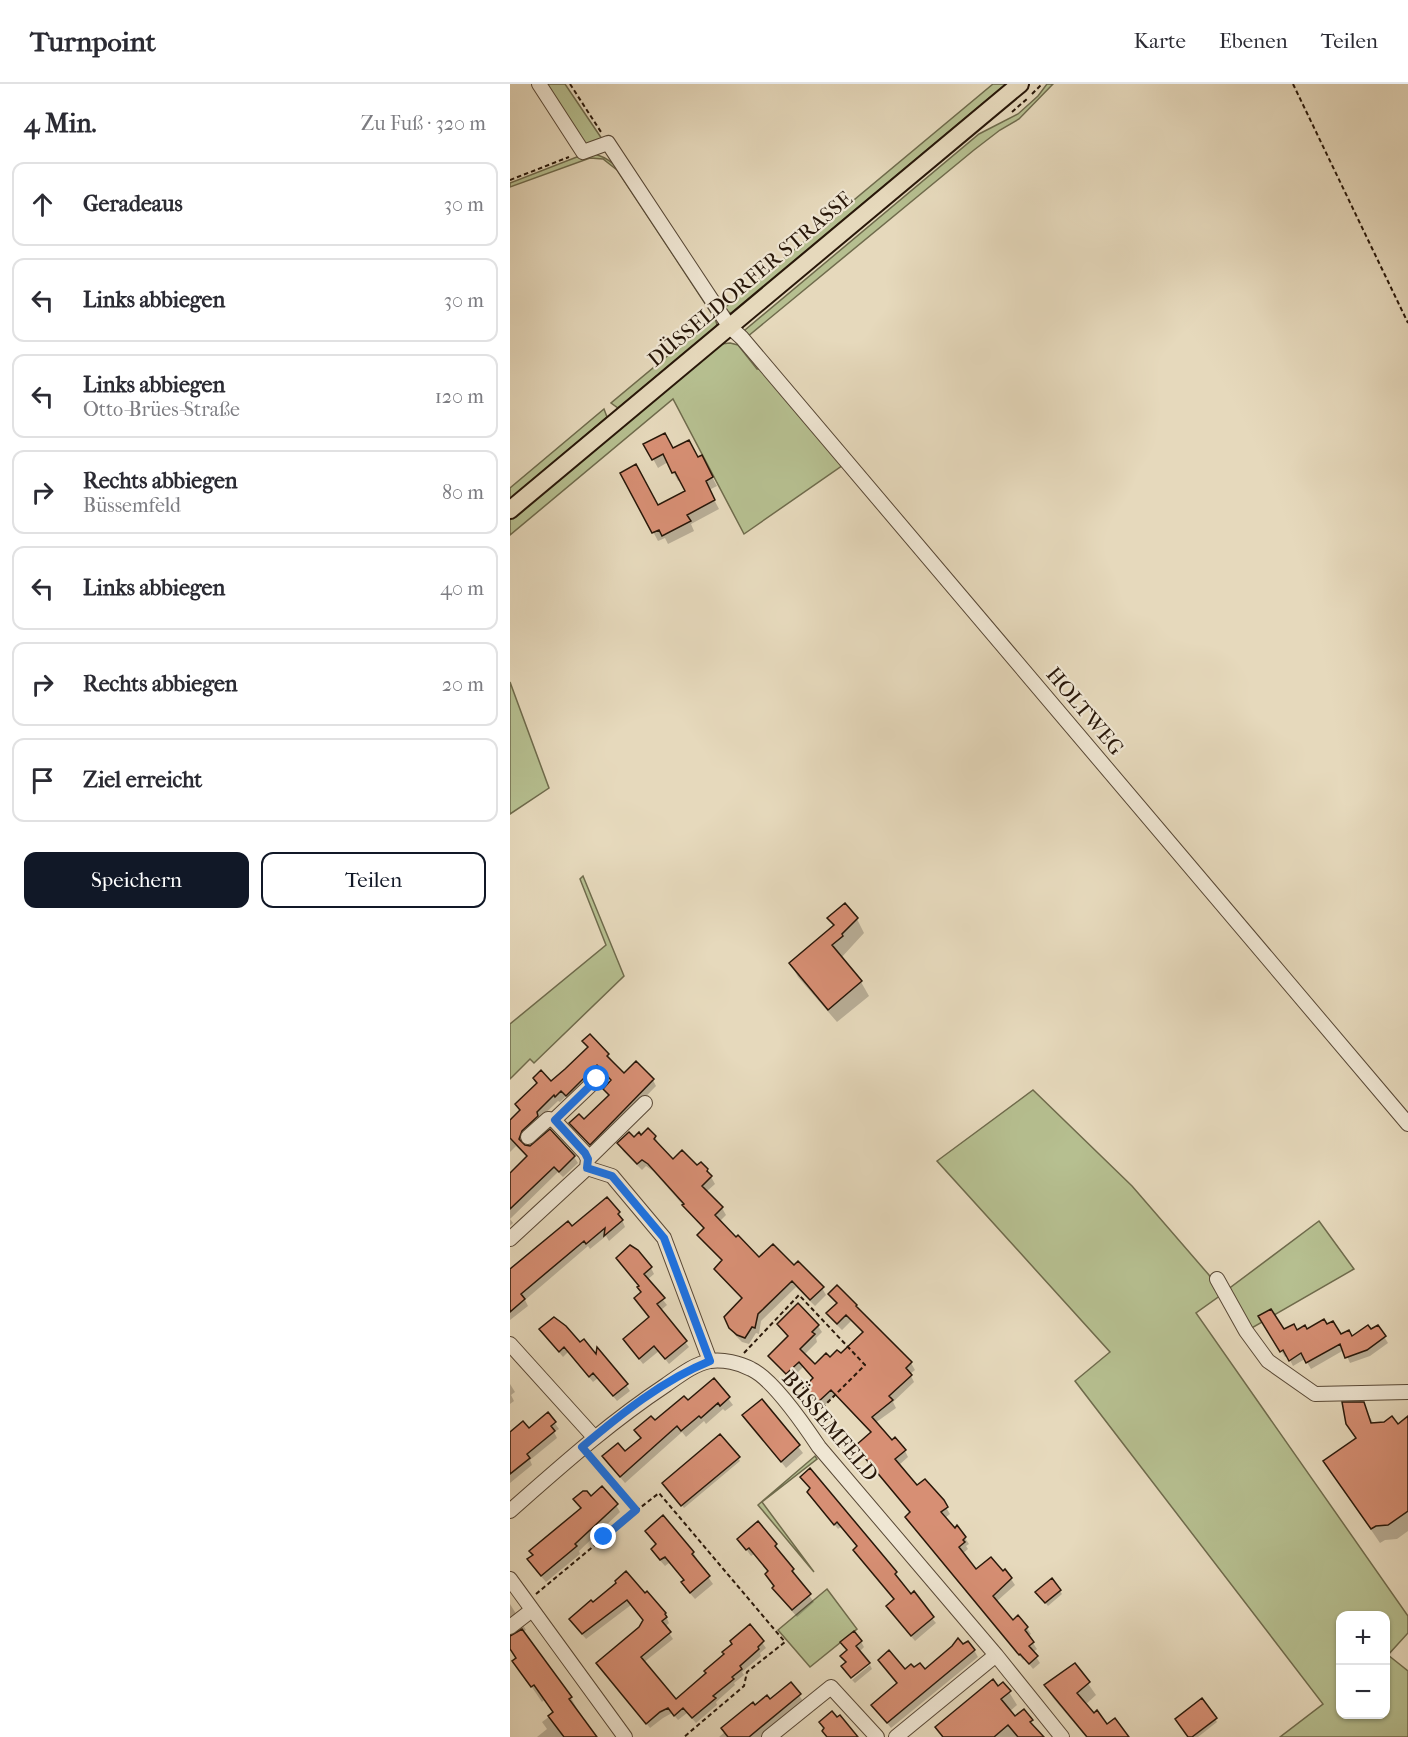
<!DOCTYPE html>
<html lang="de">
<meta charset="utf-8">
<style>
:root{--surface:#fff;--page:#f2f2f3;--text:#2b2b33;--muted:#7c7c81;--line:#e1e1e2;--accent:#111827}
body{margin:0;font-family:"IM FELL French Canon",serif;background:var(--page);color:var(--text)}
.controls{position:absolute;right:18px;bottom:18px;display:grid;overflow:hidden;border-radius:12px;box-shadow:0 2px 4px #0004}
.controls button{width:54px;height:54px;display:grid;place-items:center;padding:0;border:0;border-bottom:2px solid var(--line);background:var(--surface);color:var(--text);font:30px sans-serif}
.stop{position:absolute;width:18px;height:18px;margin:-14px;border:4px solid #1a73e8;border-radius:50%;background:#fff}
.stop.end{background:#1a73e8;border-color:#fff;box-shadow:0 2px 6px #0008}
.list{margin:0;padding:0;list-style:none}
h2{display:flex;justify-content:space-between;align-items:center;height:78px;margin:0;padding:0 24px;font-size:26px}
h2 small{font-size:20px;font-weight:400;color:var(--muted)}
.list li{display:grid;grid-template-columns:39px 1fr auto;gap:18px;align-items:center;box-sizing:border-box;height:84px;margin:0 12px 12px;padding:0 12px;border:2px solid var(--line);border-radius:12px}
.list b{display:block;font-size:22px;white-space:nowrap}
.list p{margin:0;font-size:20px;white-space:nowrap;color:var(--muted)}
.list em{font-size:20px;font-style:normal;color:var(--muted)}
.actions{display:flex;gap:12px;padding:18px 24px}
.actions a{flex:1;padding:14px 0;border:2px solid var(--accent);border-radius:12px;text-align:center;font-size:21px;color:var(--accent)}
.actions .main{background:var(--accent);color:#fff}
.icon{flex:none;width:33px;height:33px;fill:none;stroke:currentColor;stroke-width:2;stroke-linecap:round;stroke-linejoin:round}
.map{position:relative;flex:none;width:898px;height:1653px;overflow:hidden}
header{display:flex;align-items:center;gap:36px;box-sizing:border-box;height:84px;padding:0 30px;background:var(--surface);border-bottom:2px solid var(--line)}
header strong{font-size:28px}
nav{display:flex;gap:33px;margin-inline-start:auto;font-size:21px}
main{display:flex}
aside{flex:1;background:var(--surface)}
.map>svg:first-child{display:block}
.green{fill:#b6bf90;stroke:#6f6b4c;stroke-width:1.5;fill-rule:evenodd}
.shadow{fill:#0003}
.building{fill:#d78f74;stroke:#281709;stroke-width:1.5}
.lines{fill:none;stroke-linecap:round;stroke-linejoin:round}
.minor-casing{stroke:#584836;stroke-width:16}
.major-casing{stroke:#281709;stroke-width:20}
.path{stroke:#281709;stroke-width:2;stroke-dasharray:4.5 3;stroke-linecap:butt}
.minor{stroke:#efe6d3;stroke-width:14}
.major{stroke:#e6d9bc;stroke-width:16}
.route{stroke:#1a73e8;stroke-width:8}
.labels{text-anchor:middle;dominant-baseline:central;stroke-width:4.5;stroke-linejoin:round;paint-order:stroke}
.street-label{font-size:21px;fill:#281709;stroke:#efe6d3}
</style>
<header>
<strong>Turnpoint</strong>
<nav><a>Karte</a><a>Ebenen</a><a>Teilen</a></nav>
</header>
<main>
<aside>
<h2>4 Min.<small>Zu Fuß · 320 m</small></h2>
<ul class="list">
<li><svg class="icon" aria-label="ahead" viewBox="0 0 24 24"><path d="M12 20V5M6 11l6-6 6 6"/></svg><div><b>Geradeaus</b></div><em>30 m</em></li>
<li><svg class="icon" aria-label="left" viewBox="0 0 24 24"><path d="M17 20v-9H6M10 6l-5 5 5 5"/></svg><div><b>Links abbiegen</b></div><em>30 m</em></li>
<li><svg class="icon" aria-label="left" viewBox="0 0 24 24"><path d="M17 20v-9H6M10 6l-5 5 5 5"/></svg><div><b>Links abbiegen</b><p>Otto-Brües-Straße</p></div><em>120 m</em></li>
<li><svg class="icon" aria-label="right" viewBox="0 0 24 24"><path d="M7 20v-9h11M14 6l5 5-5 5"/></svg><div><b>Rechts abbiegen</b><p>Büssemfeld</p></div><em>80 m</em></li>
<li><svg class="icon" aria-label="left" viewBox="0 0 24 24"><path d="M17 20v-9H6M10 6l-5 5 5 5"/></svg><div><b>Links abbiegen</b></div><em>40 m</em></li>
<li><svg class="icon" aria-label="right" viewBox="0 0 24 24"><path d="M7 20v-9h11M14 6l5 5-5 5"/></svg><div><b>Rechts abbiegen</b></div><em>20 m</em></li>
<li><svg class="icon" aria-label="arrive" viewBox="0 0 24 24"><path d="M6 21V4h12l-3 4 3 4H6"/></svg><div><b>Ziel erreicht</b></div></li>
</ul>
<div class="actions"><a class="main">Speichern</a><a>Teilen</a></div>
</aside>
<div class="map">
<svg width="898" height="1653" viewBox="0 0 898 1653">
<rect width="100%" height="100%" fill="#e6d9bc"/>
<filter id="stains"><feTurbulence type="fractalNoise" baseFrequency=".00333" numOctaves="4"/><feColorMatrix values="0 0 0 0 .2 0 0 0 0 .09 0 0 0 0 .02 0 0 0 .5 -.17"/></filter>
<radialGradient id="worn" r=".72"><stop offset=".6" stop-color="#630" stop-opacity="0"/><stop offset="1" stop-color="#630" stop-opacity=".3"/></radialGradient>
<path class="green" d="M34 0H55L92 55 74 62Z
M483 0H496L221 229 212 226Z
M537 0H543L509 35 490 46 464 66 237 253 235 246 469 50 508 30 528 12Z
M77 69C94 70 105 80 115 92 126 104 134 121 143 135 157 156 205 222 207 242L108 324 101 319 204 233 107 86 93 75 80 74 0 103V99Z
M220 259 228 261 247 285H255L333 381 234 450 163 315 0 451V436L211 260Z
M94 325 97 333 0 415V404Z
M0 598 39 704 0 730Z
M73 792 114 892 24 979 20 975 0 995V940L96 861 70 795Z
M523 1006 622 1102 699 1191 711 1211 686 1229 898 1532V1549L878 1571 898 1587V1653H770L813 1620 565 1297 600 1268 427 1077ZM830 1532H876V1630H830Z
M809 1137 844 1185 740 1245 717 1206Z
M305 1372 307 1375 252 1418 304 1488 248 1421Z
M317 1505 347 1545 300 1583 268 1546Z"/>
<path class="shadow" d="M135 360 163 366 188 375 191 373 207 402 199 406 209 425 181 440 184 447 158 460 155 454 148 457 112 389 148 423 177 407 171 396 168 397 158 378 148 384Z
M319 834 347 835 354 849 331 874 351 898 359 912 327 938 288 893 281 880 324 843Z
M74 957 98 971 114 991 143 996 146 1002 84 1066 61 1039 74 1037 99 1013 94 1005 102 998 92 987 60 1017 56 1012 50 1018 48 1017 29 1035 15 1053 12 1061 64 1073 68 1079 53 1093 48 1088 0 1135 3 1139 0 1142V1091L18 1074 6 1062 0 1068V1038L11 1028 7 1021 41 999 78 964Z
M131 1053H145L149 1060 148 1061 163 1077 187 1083 201 1093 205 1100 196 1108 212 1124 216 1131 209 1138 249 1175 284 1183 312 1204 316 1211 305 1222 286 1203 251 1237 249 1250 246 1249 239 1260 232 1258 225 1251 216 1233 233 1216 210 1192 206 1185 213 1178 193 1158 189 1151 195 1146 143 1087 136 1082 132 1086 113 1067 109 1060Z
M109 1129 115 1143 99 1157 96 1152 80 1165 78 1162 15 1216 18 1222 0 1236V1195L62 1144Z
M111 1180 141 1184 144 1190 137 1196 157 1221 150 1227 179 1263 159 1280 149 1267 133 1280 118 1261 140 1234 130 1203Z
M320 1210 346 1222 350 1229 401 1279 405 1286 400 1290 404 1298 383 1318 386 1324 365 1339 381 1359 385 1356 395 1367 398 1373 389 1381 407 1403 432 1417 440 1430 435 1434 455 1454 459 1460 456 1462 458 1465 452 1470 466 1487 492 1489 495 1487 501 1495 505 1501 486 1518 502 1538 517 1544 521 1550 518 1552 527 1565 523 1568 530 1579 523 1585 515 1575 513 1576 400 1439 397 1433 401 1429 362 1350 325 1311 312 1324 295 1304 304 1295 293 1283 280 1296 260 1272 278 1253 268 1241 308 1242 312 1248 306 1254 307 1258 294 1271 305 1282 331 1272 354 1250 341 1237 332 1246 322 1236 318 1229 327 1220Z
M750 1233 773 1248 797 1247 842 1254 868 1243 878 1259 860 1272 840 1279 834 1266 801 1285 795 1275 783 1282 778 1272 775 1273Z
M35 1251 70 1260 88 1274 116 1301 120 1307 107 1317 88 1294 83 1298 58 1268 53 1273Z
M204 1296 223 1321 215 1327 213 1325 196 1340 194 1337 176 1353 172 1348 115 1399 98 1379 115 1369 132 1355 145 1338 178 1319Z
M0 1300 5 1308 1 1311 4 1317 0 1320Z
M252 1317 293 1369 276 1384 234 1331Z
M853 1319 864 1341 887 1342 898 1334V1447L887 1455 875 1456 870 1459 815 1378 846 1355 837 1340Z
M38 1330 49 1345 44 1348 47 1354 20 1376 22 1381 0 1399V1359Z
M228 1374 230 1377 174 1424 155 1402Z
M81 1414 106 1421 110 1428 69 1467 70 1470 36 1498 23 1483Z
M302 1414 386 1489 388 1495 426 1539 405 1557 381 1528 385 1516 348 1472 345 1466 348 1463 331 1443 328 1445Z
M137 1447 183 1468 187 1475 186 1476 203 1500 185 1515 177 1506 173 1499 175 1497 159 1479 155 1482 146 1472 143 1465 147 1461Z
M229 1455 266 1461 269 1469 283 1486 287 1493 286 1494 304 1518 287 1533 268 1511 264 1504 265 1503 256 1491 259 1488 244 1470 241 1472Z
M542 1496 552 1510 538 1522 529 1511Z
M134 1511 155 1530 159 1539 155 1543 163 1555 133 1579 166 1617 197 1590 240 1542 256 1564 250 1569 251 1572 232 1588 234 1591 224 1599 225 1601 206 1618 207 1621 186 1639 177 1629 168 1636 162 1629 153 1634 140 1644 88 1580 130 1544 134 1537 121 1521 76 1555 64 1541 83 1520Z
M0 1520 16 1546 13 1548 61 1614 70 1630 69 1631 85 1653H27L37 1645 32 1638 44 1629 34 1616 32 1618 4 1577 7 1575 0 1565Z
M351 1558 354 1563 349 1568 358 1579 340 1593 333 1582 336 1579 332 1572 338 1567 336 1564Z
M453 1563 464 1566 468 1573 381 1644 367 1627 388 1600 370 1576 395 1587H415Z
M360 1581 362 1585 345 1599 342 1596Z
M565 1581 586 1611 575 1621 597 1642 617 1653H576L543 1614 536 1602Z
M281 1600 298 1624 263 1653H209L245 1623 260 1617Z
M488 1604 499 1608 507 1621 499 1628 505 1634 514 1627 531 1653H432L427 1644Z
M705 1635 707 1638 688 1653H679Z"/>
<path class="building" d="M155 349 163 364 179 356 188 373 192 371 203 393 196 397 205 416 177 431 181 437 152 452 149 446 142 449 110 389 126 380 148 421 175 407 165 388 162 389 153 370 142 376 133 360Z
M335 819 348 834 332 850 333 852 322 861 352 897 318 926 279 879 324 841 317 834Z
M80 950 99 970 97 972 114 989 126 977 144 995 80 1061 59 1039 69 1030 74 1035 99 1011 93 1005 101 996 87 981 56 1012 51 1007 45 1013 44 1011 27 1028 28 1032 12 1047 9 1055 15 1061 20 1062 40 1045 65 1072 49 1088 44 1083 0 1125V1089L17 1072 0 1054V1036L10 1026 5 1020 27 999 23 994 31 986 41 997 55 985 78 963 72 957Z
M138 1044 146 1052 144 1055 163 1075 172 1066 187 1081 191 1078 198 1085 197 1087 202 1092 192 1102 213 1123 205 1131 226 1153 228 1151 249 1173 263 1160 284 1181 288 1177 314 1203 300 1216 282 1197 248 1230 245 1244 242 1243 235 1254 227 1251 219 1244 214 1233 232 1214 204 1185 212 1176 187 1151 194 1144 172 1121 174 1120 138 1080 132 1076 127 1080 107 1059 119 1048 124 1053 129 1048 131 1051Z
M97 1113 110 1128 108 1130 113 1136 94 1152 95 1144 76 1160 74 1157 11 1210 15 1215 0 1228V1185L58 1137 62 1142Z
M120 1161 128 1166 142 1183 134 1190 155 1214 147 1220 177 1257 155 1275 144 1262 129 1275 113 1255 139 1233 124 1214 131 1208 127 1203 129 1202 106 1174Z
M327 1201 347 1221 346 1222 402 1278 396 1284 402 1291 379 1312 383 1316 362 1333 382 1356 385 1353 396 1366 385 1375 407 1401 415 1395 434 1416 438 1423 431 1428 445 1444 447 1441 456 1453 453 1456 455 1458 449 1463 466 1485 481 1473 493 1487 495 1485 502 1494 483 1512 503 1536 508 1531 518 1543 515 1546 524 1558 519 1562 528 1572 519 1580 510 1570 509 1571 395 1433 400 1428 345 1362 361 1348 321 1306 307 1319 293 1304 303 1294 289 1278 276 1290 258 1272 278 1252 267 1240 288 1219 309 1241 302 1248 305 1250 290 1265 305 1280 316 1269 320 1273 327 1266 331 1269 353 1248 336 1231 327 1240 316 1229 327 1219 318 1210Z
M761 1225 774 1245 784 1240 787 1246 795 1241 797 1245 814 1235 817 1240 823 1237 831 1250 839 1246 842 1252 858 1241 861 1245 868 1241 876 1252 857 1266 835 1274 830 1260 796 1279 791 1269 779 1277 773 1266 770 1268 748 1232Z
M44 1233 56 1242 70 1258 74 1255 86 1270 87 1263 118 1300 103 1312 83 1289 79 1293 54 1263 49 1268 29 1245Z
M204 1294 220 1313 210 1322 208 1319 191 1334 189 1332 171 1347 167 1342 110 1393 92 1372 108 1359 115 1367 131 1354 124 1346 141 1332 145 1336 174 1312 178 1316Z
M252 1315 290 1361 271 1378 232 1331Z
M832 1318H854L861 1339 874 1338 882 1332 888 1340 898 1332V1427L878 1441 866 1442 861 1445 813 1377 846 1354 836 1340Z
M38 1328 46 1338 41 1342 45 1347 17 1370 20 1374 0 1390V1348L13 1337 19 1344Z
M210 1350 230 1373 171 1422 152 1399Z
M300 1384 387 1488 385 1490 401 1510 404 1507 424 1533 401 1552 376 1522 384 1515 343 1466 347 1462 327 1438 324 1441 297 1408 300 1404 290 1393Z
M92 1402 108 1420 65 1460 67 1462 31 1492 17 1475 23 1471 19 1467 71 1424 63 1415 73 1407H77L81 1412Z
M153 1431 184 1468 182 1470 200 1492 180 1509 171 1498 174 1496 155 1473 150 1476 141 1465 146 1460 135 1447Z
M248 1437 267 1460 265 1462 284 1485 282 1487 301 1510 282 1526 262 1504 264 1502 255 1490 258 1487 239 1464 236 1466 227 1455Z
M116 1487 135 1509 137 1507 156 1529 155 1530 157 1533 152 1537 161 1548 131 1573 166 1615 196 1589 194 1587 214 1570 212 1568 222 1560 220 1557 240 1540 254 1557 248 1563 249 1565 230 1582 232 1585 222 1593 224 1595 203 1612 206 1614 182 1634 173 1624 164 1632 158 1624 150 1628 136 1640 86 1579 129 1543 133 1536 117 1516 72 1550 59 1535 81 1516 83 1518 106 1499 105 1497Z
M542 1494 551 1506 535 1519 525 1508Z
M12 1545 62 1613 59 1615 87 1653H54L38 1632 43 1628 24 1601 21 1603 2 1577 6 1574 0 1565V1552Z
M344 1547 352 1557 346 1562 360 1579 341 1594 331 1582 336 1578 330 1572 337 1566 330 1558Z
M448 1554 453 1560 458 1557 465 1566 377 1639 361 1621 387 1599 368 1576 379 1566 395 1585 401 1580 404 1583 410 1579 415 1585 442 1562Z
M565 1579 580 1598 567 1609 584 1629 587 1626 597 1640 605 1634 619 1653H577L534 1601Z
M483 1595 488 1602 493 1598 501 1607 491 1615 505 1632 514 1625 523 1636 520 1638 534 1653H508L498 1641 484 1653H433L425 1643Z
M281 1598 291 1610 239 1653H218L211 1644 243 1618 245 1621 257 1611 260 1615Z
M692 1614 707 1634 682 1653H678L665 1635Z
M322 1627 327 1633 330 1631 348 1653H317L312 1647 314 1644 309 1638Z"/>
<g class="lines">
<g class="minor-casing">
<path id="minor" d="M29 0 73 68 98 59 219 242 232 254 898 1040
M18 1053 38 1035 44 1036
M78 1075 135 1019
M77 1084 78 1075 75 1069 44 1036 87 995
M0 1155 77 1084 102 1092 154 1154 200 1277
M707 1195 736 1247 758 1277 805 1310 898 1308
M0 1260 84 1353
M0 1427C50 1383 100 1338 156 1301 169 1292 184 1280 200 1277 213 1275 230 1279 241 1285 263 1295 295 1342 309 1363L486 1571 552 1653
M0 1495 115 1653
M0 1543 22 1526
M259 1653 321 1603 367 1653
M386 1653 486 1571"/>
</g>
<g class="major-casing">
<path id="major" d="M0 426 510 0"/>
</g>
<path class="path" d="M60 0 91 48
M783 0 898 239
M522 10 532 0
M502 28 518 14
M0 96 59 73
M234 1269 289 1211 355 1281 303 1333
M126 1427 149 1409 275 1558 237 1588 234 1602 174 1653
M26 1510 126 1427 83 1375"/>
<use href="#minor" class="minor"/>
<use href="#major" class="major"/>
</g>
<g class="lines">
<path class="route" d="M87 995 45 1036 75 1069 78 1075 77 1084 102 1092 154 1154 200 1277C153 1296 111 1330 72 1363L126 1426 94 1453"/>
</g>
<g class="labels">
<g class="street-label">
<text transform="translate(240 195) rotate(-40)">DÜSSELDORFER STRASSE</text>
<text transform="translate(575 627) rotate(50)">HOLTWEG</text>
<text transform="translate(320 1342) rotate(50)">BÜSSEMFELD</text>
</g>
</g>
<rect width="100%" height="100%" filter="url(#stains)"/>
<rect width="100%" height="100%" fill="url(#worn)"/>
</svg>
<div class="controls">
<button>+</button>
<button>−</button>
</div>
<div class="stop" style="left:87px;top:995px"></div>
<div class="stop end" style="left:94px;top:1453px"></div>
</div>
</main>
